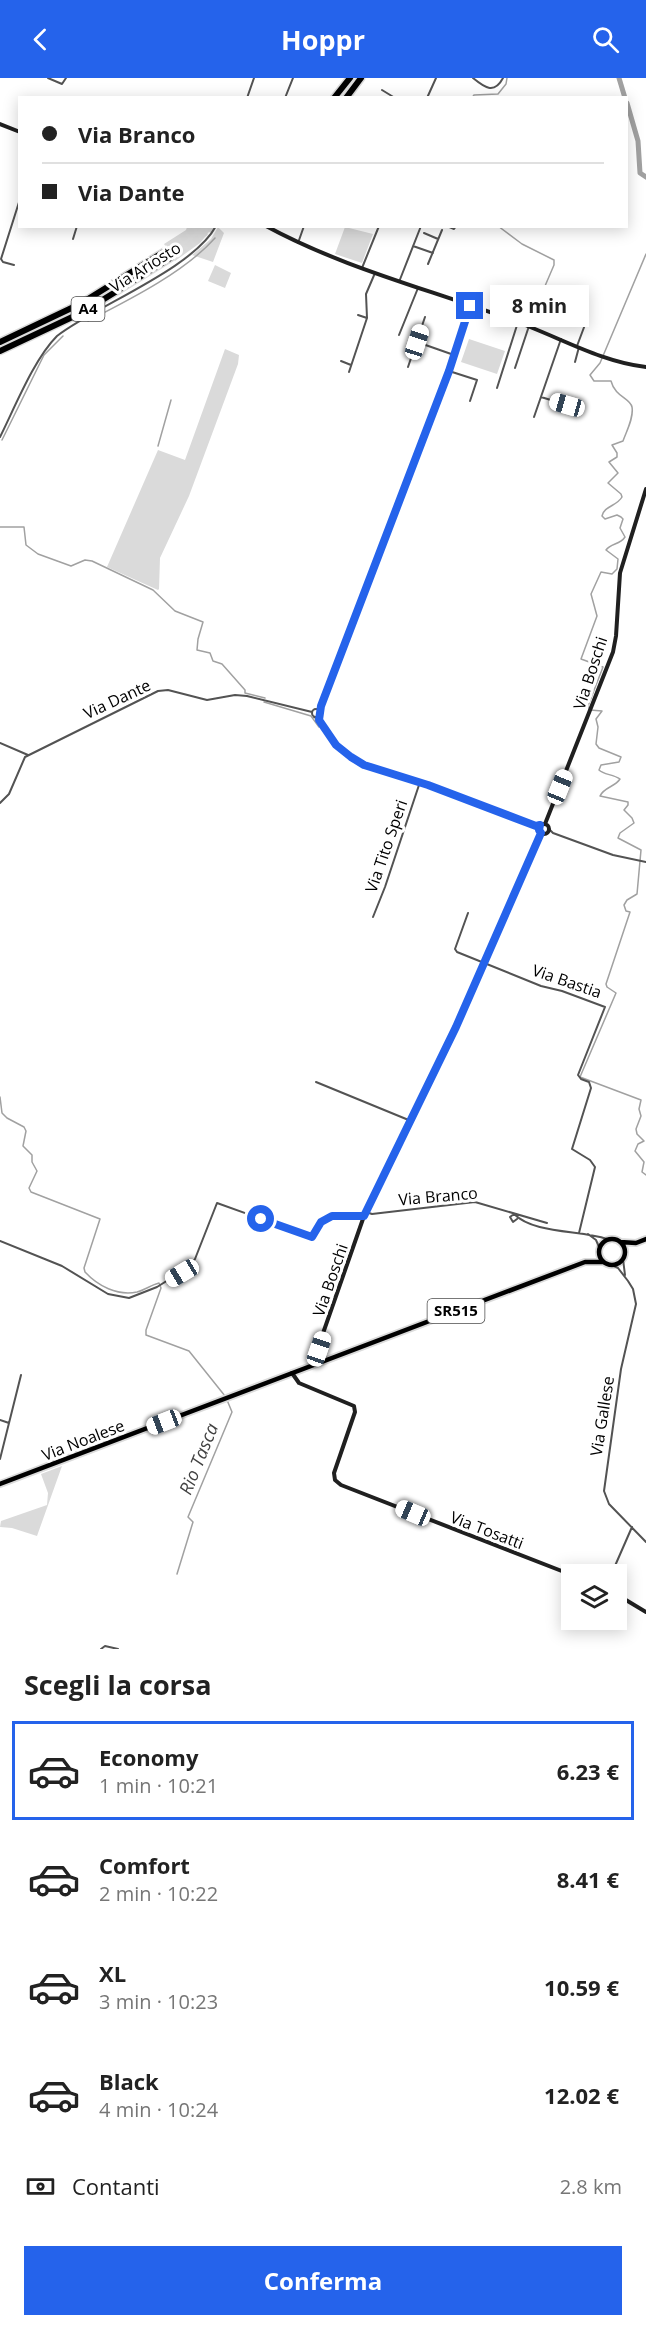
<!DOCTYPE html>
<html lang="it">
<head>
<meta charset="utf-8">
<style>
	:root { --surface:#fff; --page:#f2f2f2; --text:#222; --muted:#767676; --line:#e0e0e0; --accent:#2563eb }
	body { margin:0; font-family:"Open Sans",sans-serif; background:var(--page); color:var(--text); height:100vh; display:flex; flex-direction:column; font-size:22px; white-space:nowrap }
	* { box-sizing:border-box; margin:0 }
	p { font-size:20px; color:var(--muted) }
	.icon { flex:none; width:33px; height:33px; fill:none; stroke:currentColor; stroke-width:2; stroke-linecap:round; stroke-linejoin:round }
	.map { position:relative; height:1571px; overflow:hidden }
	.drawer { display:flex; flex-direction:column; background:var(--surface); flex:1 }
	.drawer>* { flex:none }
	.banner { position:absolute; left:18px; top:18px; width:610px; height:132px; border-radius:0px; box-shadow:0 3px 15px #0003; display:grid; align-content:center; height:132px; padding:0 24px; background:var(--surface) }
	.fabs { position:absolute; left:561px; top:1486px; display:grid; gap:12px }
	.fabs a { display:grid; place-items:center; width:66px; height:66px; border-radius:0px; background:var(--surface); box-shadow:0 3px 15px #0003; font-size:30px }
	.end { position:absolute; width:27px; height:27px; margin:-14px; border:8px solid #2563eb; background:#fff; box-shadow:0 0 0 3px #fff }
	.from { border-radius:50% }
	.bubble { position:absolute; height:42px; border-radius:0px; background:var(--surface); box-shadow:0 3px 15px #0003; font-size:20px; font-weight:700; line-height:42px; text-align:center }
	.car { position:absolute; width:18px; height:36px; margin:-18px -9px; border-radius:8px; box-shadow:0 0 4px 2px #0007; background:linear-gradient(#fff 24%,#345 0 40%,#fff 0 76%,#345 0 86%,#fff 0) }
	.banner b { display:flex; align-items:center; gap:21px; height:57px; font-size:22px }
	.banner b+b { border-top:2px solid var(--line) }
	.banner i { width:15px; height:15px; background:var(--text) }
	ul { padding:0; list-style:none }
	li { display:flex; align-items:center; gap:18px; height:99px; margin:0 12px 9px; padding:0 12px; border:3px solid transparent; border-radius:0px }
	li div { flex:1 }
	li b { display:block; font-size:22px }
	li em { font-style:normal; font-weight:700 }
	li.current { border-color:var(--accent) }
	li>.icon { width:54px; height:54px; stroke-width:1.5 }
	h2 { padding:0 24px; font-size:27px; line-height:72px }
	.pay { display:flex; align-items:center; gap:15px; height:66px; padding:0 24px; font-size:22px }
	.pay p { margin-inline-start:auto }
	.action { display:flex; gap:12px; margin-top:auto; padding:12px 24px }
	.action a { flex:1; height:69px; border-radius:0px; background:var(--accent); color:#fff; font-size:24px; font-weight:700; line-height:69px; text-align:center }
	header { display:flex; justify-content:space-between; align-items:center; height:78px; padding:0 24px; background:var(--accent); color:#fff; font-size:27px; font-weight:700 }
	.map>svg:first-child { display:block }
</style>
</head>
<body>
<header><svg class="icon" aria-label="back" viewBox="0 0 24 24"><path d="M15 5l-7 7 7 7"/></svg>Hoppr<svg class="icon" aria-label="search" viewBox="0 0 24 24"><circle cx="10" cy="10" r="6"/><path d="M15 15l6 6"/></svg></header>
<div class="map">
<svg width="646" height="1571" viewBox="0 0 646 1571">
	<rect width="100%" height="100%" fill="#fff"/>
	<path fill="#dadada" d="M187,149h26l-13,16 -25,18 -11,-17 22,-14z
		M218,149l6,6 -11,29 -21,-7 19,-16z
		M345,149l28,7 -11,29 -27,-9z
		M215,187l16,8 -6,15 -17,-7z
		M469,261l36,12 -8,23 -36,-12z
		M225,271l14,6 -1,9 -49,132 -29,62 -1,31 -1,1 -51,-23 51,-117 27,10z
		M62,1388l-25,70 -25,-8 -12,-1 1,-6 46,-16 1,-12 -7,-19z"/>
	<g fill="none" stroke-linecap="round" stroke-linejoin="round">
		<path stroke="#a1a1a1" stroke-width="1.5" d="M472,20l2,-3 24,-1 8,-10 1,-6
			M498,148l24,18 32,16v5l-15,35
			M646,176l-46,109 -10,12 4,6h17c4,16 19,17 21,26 2,11 -6,25 -9,34l-11,4 5,8v4l-8,5 9,11 -10,10 13,11 1,3c-5,9 -18,9 -20,19l3,3 12,-4 4,2 2,2 -3,9 5,9c-5,8 -14,6 -19,13l12,9 -1,10 -5,5 -11,-2 -10,22 6,22 -16,43 22,8 -15,39 2,4 12,1 -6,8 2,8 -2,17 3,4 22,9 -2,5 -18,3 -2,5c5,5 14,4 21,9 -5,8 -16,8 -20,17l28,6v3l-4,5 8,8 2,5 -14,10 -2,5 23,12 -4,44 -10,6 -3,5 2,6 4,1 -24,72 1,3 9,6 -36,84 61,23 -2,9 2,7 -5,13 1,5 7,7 -6,3 -3,7 9,11 -2,10 4,3
			M88,243c41,-21 97,-49 127,-83
			M2,362l42,-85 19,-19
			M158,368l13,-46
			M0,449h24l2,18 12,9 33,12 14,-6 7,1 61,29 22,21 28,11 -5,17 -1,11 13,3 3,8 9,3 23,26v3l20,5
			M264,624l47,14 8,11
			M0,1019l2,16 5,5 17,9 2,4 -3,15 9,9v7l5,9 -8,17 2,4 69,27 -16,49 1,4c13,14 32,24 52,20 8,-2 14,-7 22,-9l2,5 -15,42v5l43,16 36,45
			M177,1496l16,-52 -5,-5 44,-105 -5,-12"/>
		<path stroke="#a1a1a1" stroke-width="5" d="M619,0l6,20
			M627,25l11,38 2,32 6,4"/>
		<path stroke="#d9d9d9" stroke-width="6" stroke-dasharray="6 3" stroke-linecap="butt" d="M167,172l32,-24
			M172,179l43,-31"/>
		<defs>
			<path id="primary" d="M599 1174a13 13 0 1 1 26 0a13 13 0 1 1-26 0Z
				M620,1164l16,1 10,-4
				M0,1406l585,-222h17"/>
			<path id="highway" d="M334,20l16,-20
				M346,20l15,-20
				M0,264l80,-38 87,-54
				M0,273l83,-39 89,-55"/>
		</defs>
		<use href="#primary" stroke="#dbdbdb" stroke-width="8"/>
		<use href="#highway" stroke="#dbdbdb" stroke-width="9"/>
		<path stroke="#535353" stroke-width="2" d="M48,0l14,6 4,-6
			M473,0c11,9 21,17 30,0
			M382,12l13,8
			M247,20l7,-20
			M285,20l8,-20
			M427,20l9,-20
			M447,148l7,3 2,-3
			M424,155l14,6
			M73,161l4,-13
			M298,165l6,-17
			M413,168l20,7
			M428,186l14,-34
			M14,187l-11,-3 -2,-3 19,-60
			M362,190l17,-42
			M399,204l22,-56
			M358,237l9,3
			M399,257l19,-47
			M417,264l37,13
			M577,268l9,-24
			M341,283l10,4
			M575,284l4,-15
			M408,289l17,-50
			M515,290l14,-42
			M449,293l28,9 -7,21
			M349,294l18,-54 -1,-24 9,-21
			M497,310l21,-66
			M541,319l26,8
			M534,339l27,-78
			M0,359c15,-30 34,-78 57,-101 40,-31 136,-67 159,-110
			M312 635a4 4 0 1 1 8 0a4 4 0 1 1-8 0Z
			M320,633l129,-340 21,-65
			M314,639l5,3 17,25 15,12 13,8 64,20 108,41 4,-1
			M0,665l28,12
			M0,725l9,-9 16,-37 133,-66 10,-1 39,10 28,-5 12,1 65,16
			M549,751l4,4 60,22 33,7
			M468,835l-13,36 2,3 84,34 21,5 43,16 -27,68 3,4 8,3 2,6 -19,61 18,11 5,7 -16,66
			M373,839l12,-30 35,-105
			M316,1004l95,39
			M366,1134l6,2 103,-12 72,21
			M517,1141l-4,3 -3,-5 4,-3c20,20 66,16 93,25
			M588,1156l8,6 3,7
			M0,1163l62,25 46,28 21,4 28,-11 32,-20 6,-8 22,-56 95,34 9,-15 11,-6h32
			M623,1181l2,16
			M612,1187l6,3 10,13 5,8 3,15 -15,65 -17,122 5,13 37,38
			M0,1342l9,3
			M0,1381l21,-84
			M611,1497l21,-48
			M101,1571l4,-3 13,3"/>
		<path stroke="#202020" stroke-width="4" d="M0,46l20,8
			M266,148c79,43 167,64 251,96 42,15 84,40 129,45
			M539 751a5 5 0 1 1 10 0a5 5 0 1 1-10 0Z
			M545,746l68,-172 3,-16 4,-63 26,-84
			M316,1287l-2,-6 50,-143 92,-189 85,-194
			M292,1295l7,10 55,23 1,6 -21,61 1,7 6,5 231,90
			M616,1516l30,18"/>
		<use href="#primary" stroke="#000" stroke-width="4.5"/>
		<use href="#highway" stroke="#000" stroke-width="6"/>
	</g>
	<g fill="none" stroke-linecap="round" stroke-linejoin="round">
		<path stroke="#2563eb" stroke-width="8" d="M261,1141l51,18 9,-15 11,-6h32l92,-189 85,-194 -2,-3 1,-5 -4,1 -108,-41 -64,-20 -13,-8 -15,-12 -17,-25 2,-14 128,-335 21,-65"/>
	</g>
	<g text-anchor="middle" stroke-width="6" stroke-linejoin="round" paint-order="stroke">
		<g fill="#fff" stroke="#4c4c4c" stroke-width="1.5">
			<rect x="71.5" y="219" width="33" height="24" rx="4.5"/>
			<rect x="427.5" y="1221" width="57" height="24" rx="4.5"/>
		</g>
		<g font-size="15" font-weight="bold" fill="#000">
			<text x="88" y="236">A4</text>
			<text x="456" y="1238">SR515</text>
		</g>
		<g font-size="16" fill="#000" stroke="#fff">
			<text transform="translate(145 189) rotate(-32)" y="6">Via Ariosto</text>
			<text transform="translate(590 595) rotate(-72)" y="6">Via Boschi</text>
			<text transform="translate(117 621) rotate(-25)" y="6">Via Dante</text>
			<text transform="translate(386 768) rotate(-71)" y="6">Via Tito Speri</text>
			<text transform="translate(567 903) rotate(19)" y="6">Via Bastia</text>
			<text transform="translate(438 1118) rotate(-5)" y="6">Via Branco</text>
			<text transform="translate(330 1202) rotate(-71)" y="6">Via Boschi</text>
			<text transform="translate(602 1338) rotate(-81)" y="6">Via Gallese</text>
			<text transform="translate(83 1362) rotate(-21)" y="6">Via Noalese</text>
			<text transform="translate(487 1452) rotate(21)" y="6">Via Tosatti</text>
		</g>
		<g font-size="18" font-style="italic" fill="#424242" stroke="#fff">
			<text transform="translate(199 1381) rotate(-68)" y="6">Rio Tasca</text>
		</g>
	</g>
</svg>
<div class="fabs">
<a><svg class="icon" aria-label="layers" viewBox="0 0 24 24"><path d="M12 4l9 5-9 5-9-5zM3 14l9 5 9-5"/></svg></a>
</div>
<i class="end from" style="left:261px;top:1141px"></i>
<i class="end" style="left:470px;top:228px"></i>
<div class="bubble" style="left:490px;top:207px;width:99px">8 min</div>
<i class="car" style="left:417px;top:264px;rotate:18deg"></i>
<i class="car" style="left:567px;top:327px;rotate:286deg"></i>
<i class="car" style="left:560px;top:709px;rotate:22deg"></i>
<i class="car" style="left:182px;top:1195px;rotate:239deg"></i>
<i class="car" style="left:319px;top:1271px;rotate:19deg"></i>
<i class="car" style="left:164px;top:1344px;rotate:249deg"></i>
<i class="car" style="left:413px;top:1435px;rotate:293deg"></i>
<div class="banner">
<b><i class="from"></i>Via Branco</b>
<b><i></i>Via Dante</b>
</div>
</div>
<section class="drawer">
<h2>Scegli la corsa</h2>
<ul>
<li class="current"><svg class="icon" aria-label="car" viewBox="0 0 24 24"><path d="M5 17H2v-5l4-1 3-4h7l3 4 3 1v5h-3M9 17h6M6 11h13"/><circle cx="7" cy="17" r="2"/><circle cx="17" cy="17" r="2"/></svg><div><b>Economy</b><p>1 min · 10:21</p></div><em>6.23 €</em></li>
<li><svg class="icon" aria-label="car" viewBox="0 0 24 24"><path d="M5 17H2v-5l4-1 3-4h7l3 4 3 1v5h-3M9 17h6M6 11h13"/><circle cx="7" cy="17" r="2"/><circle cx="17" cy="17" r="2"/></svg><div><b>Comfort</b><p>2 min · 10:22</p></div><em>8.41 €</em></li>
<li><svg class="icon" aria-label="car" viewBox="0 0 24 24"><path d="M5 17H2v-5l4-1 3-4h7l3 4 3 1v5h-3M9 17h6M6 11h13"/><circle cx="7" cy="17" r="2"/><circle cx="17" cy="17" r="2"/></svg><div><b>XL</b><p>3 min · 10:23</p></div><em>10.59 €</em></li>
<li><svg class="icon" aria-label="car" viewBox="0 0 24 24"><path d="M5 17H2v-5l4-1 3-4h7l3 4 3 1v5h-3M9 17h6M6 11h13"/><circle cx="7" cy="17" r="2"/><circle cx="17" cy="17" r="2"/></svg><div><b>Black</b><p>4 min · 10:24</p></div><em>12.02 €</em></li>
</ul>
<div class="pay"><svg class="icon" aria-label="cash" viewBox="0 0 24 24"><path d="M3 7h18v10H3z"/><circle cx="12" cy="12" r="2"/></svg>Contanti<p>2.8 km</p></div>
<div class="action"><a>Conferma</a></div>
</section>
</body>
</html>
